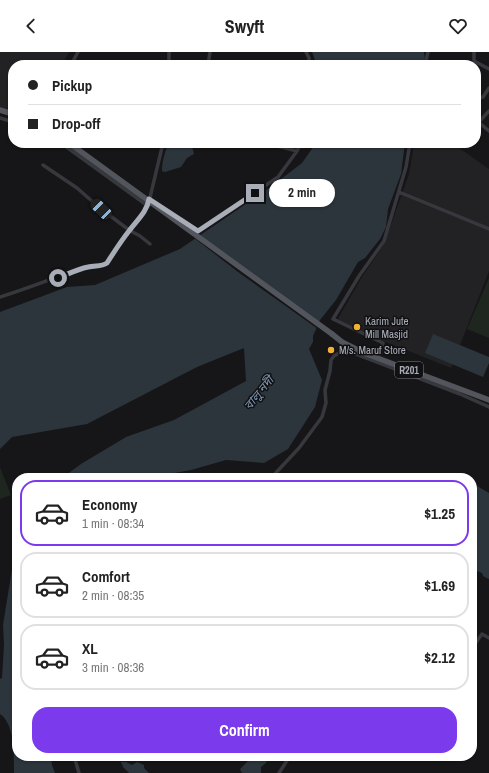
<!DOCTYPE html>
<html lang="en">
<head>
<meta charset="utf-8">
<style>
	:root { --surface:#fff; --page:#f2f2f2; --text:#222; --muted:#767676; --line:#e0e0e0; --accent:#7c3aed }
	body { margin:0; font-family:"Archivo Narrow","Noto Sans Bengali",sans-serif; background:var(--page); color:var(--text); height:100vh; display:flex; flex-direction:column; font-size:15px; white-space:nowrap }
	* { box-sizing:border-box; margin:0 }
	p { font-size:13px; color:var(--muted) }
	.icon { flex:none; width:22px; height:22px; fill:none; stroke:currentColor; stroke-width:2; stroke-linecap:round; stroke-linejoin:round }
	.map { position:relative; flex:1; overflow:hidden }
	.side { position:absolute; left:12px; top:421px; width:465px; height:288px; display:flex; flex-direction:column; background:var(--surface); border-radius:16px; box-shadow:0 1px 3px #0004 }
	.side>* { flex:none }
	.guide { position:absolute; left:8px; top:8px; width:473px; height:88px; border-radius:16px; box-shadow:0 1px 3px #0004; display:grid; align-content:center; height:88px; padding:0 20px; background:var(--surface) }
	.end { position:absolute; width:18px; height:18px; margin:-9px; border:5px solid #a8adb8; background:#111; box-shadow:0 0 0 2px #111 }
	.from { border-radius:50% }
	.bubble { position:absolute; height:28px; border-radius:14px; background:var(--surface); box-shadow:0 1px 3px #0004; font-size:13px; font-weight:700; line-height:28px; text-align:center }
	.car { position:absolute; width:12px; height:24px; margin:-12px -6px; border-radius:5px; box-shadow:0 0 3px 1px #0007; background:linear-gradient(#222 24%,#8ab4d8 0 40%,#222 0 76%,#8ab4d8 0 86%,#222 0) }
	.guide b { display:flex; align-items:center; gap:14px; height:38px; font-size:15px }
	.guide b+b { border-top:1px solid var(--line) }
	.guide i { width:10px; height:10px; background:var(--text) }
	ul { padding:7px 0 0; list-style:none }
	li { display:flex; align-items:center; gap:12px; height:66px; margin:0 8px 6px; padding:0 12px; border:2px solid var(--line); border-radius:16px }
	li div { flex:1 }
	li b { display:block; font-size:15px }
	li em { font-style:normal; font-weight:700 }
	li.active { border-color:var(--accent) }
	li>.icon { width:36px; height:36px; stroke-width:1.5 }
	.cta { display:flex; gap:8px; margin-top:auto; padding:8px 20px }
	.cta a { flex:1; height:46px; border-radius:16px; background:var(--accent); color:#fff; font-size:16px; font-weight:700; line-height:46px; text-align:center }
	header { display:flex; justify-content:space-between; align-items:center; height:52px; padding:0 20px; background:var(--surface); font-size:18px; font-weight:700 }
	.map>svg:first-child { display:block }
</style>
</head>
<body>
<header><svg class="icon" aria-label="back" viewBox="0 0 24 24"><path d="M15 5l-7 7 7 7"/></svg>Swyft<svg class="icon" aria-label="heart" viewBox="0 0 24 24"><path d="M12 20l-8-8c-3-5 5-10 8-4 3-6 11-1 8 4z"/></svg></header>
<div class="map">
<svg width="489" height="721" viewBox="0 0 489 721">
	<rect width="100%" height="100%" fill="#161618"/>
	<path fill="#222225" d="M0,0h69l-7,13h-49v45l-13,-3z
		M412,91h40l37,26v102l-38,97 -115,-46 26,-45 22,-33 25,-70 4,-23z"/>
	<path fill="#1e261f" d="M489,226v60l-22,-9z
		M0,415l11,28 -11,4z"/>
	<path fill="#2c353c" d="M312,0h112l1,9 -1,4h-109v-5z
		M168,91h13l3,3 5,-2 3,2 2,8 -7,4 -6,9 -16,5 -3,-1c0,-10 3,-18 6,-28z
		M316,91h89l-4,31 -13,35 -2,18 -6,12 -15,19 -7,4 -22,38 -16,20 -7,16v6l-4,7 13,31 -7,27 -27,42 -24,14 -38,-3 -35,10 -28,5 -4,3h-97l19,-14 45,-27 48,-17 72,-39 -2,-33 -47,19 -110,57 -75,13 -12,12v-137l67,-25 28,-2 85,-36 92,-63 30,-23z
		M433,282l56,23v6l-6,14 -58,-24z
		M472,431l17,10v86l-6,-3 -1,-3 -5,-2 -2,1 -3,-3z
		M17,485v219h34l1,9 3,8h-41c0,-17 1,-49 -14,-59v-35l2,-1 2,-33 -1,-20 10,-62 -1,-18z
		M253,704h16l-3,7 -5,4v6h-19l-2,-4z
		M121,710h5l6,3 5,-3 7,3v3l5,5h-20l-6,-6z"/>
	<path fill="#161618" d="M197,183l123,89 -2,5 -80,-57 -45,-35z"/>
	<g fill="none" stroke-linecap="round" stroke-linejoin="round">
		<path stroke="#37383d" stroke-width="3.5" d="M306,0l3,6v7
			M474,0v9l15,8
			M71,13l7,-13
			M169,13v-13
			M208,13l2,-13
			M425,13l3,-13
			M476,47l7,-2 6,-9
			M0,66l13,4
			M476,68l13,11
			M479,70l10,-11
			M61,91l87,63
			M266,91l31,8
			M43,113l34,23 24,21 28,21 11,6 10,8
			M399,140l90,37
			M160,154l38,25 80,-54 19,-26 4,-8
			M0,245c26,-8 51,-18 77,-27 8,-3 24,-3 30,-7l22,-33 10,-11 9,-13 15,-63
			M379,303l4,-12 -50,-24 26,-43 25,-35 22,-74 3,-18v-6
			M271,426l28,-30 23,-31 4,-14 -1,-13 5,-19 1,-11 3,-4 5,-3 12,-1 109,42 29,13
			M472,596l10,-14 7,4
			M74,704l5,17
			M90,704l5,1v-1
			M279,721l11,-17"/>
		<path stroke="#53555c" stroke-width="5.5" d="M0,58l13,4
			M332,282l10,8 22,11 125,47"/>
		<path stroke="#53555c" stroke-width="5.5" d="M69,91l263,191"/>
	</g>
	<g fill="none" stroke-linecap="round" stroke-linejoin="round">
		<path stroke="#a8adb8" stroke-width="5" d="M58,226c10,-4 20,-9 30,-11 7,-2 13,0 19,-4 7,-11 14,-22 22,-32 8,-11 18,-19 20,-32l49,32 57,-38"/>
	</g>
	<g fill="#f2b134" stroke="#111113" stroke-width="1.5">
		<circle cx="357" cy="275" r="4"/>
		<circle cx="331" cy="298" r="4"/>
	</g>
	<g text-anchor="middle" stroke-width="3" stroke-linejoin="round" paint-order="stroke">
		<rect fill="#111113" stroke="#7b7e86" stroke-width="1" x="395" y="310" width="28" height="16" rx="3"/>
		<g font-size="10" font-weight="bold" fill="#a8adb8">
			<text x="409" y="322">R201</text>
		</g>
		<g font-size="11" fill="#a8adb8" stroke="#111113" text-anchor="start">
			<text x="365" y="273">Karim Jute<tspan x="365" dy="13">Mill Masjid</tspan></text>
			<text x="339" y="302">M/s. Maruf Store</text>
		</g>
		<g font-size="12" font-style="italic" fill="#7f9bb3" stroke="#111113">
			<text transform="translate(259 341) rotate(-51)" y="4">বালু নদী</text>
		</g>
	</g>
</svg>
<i class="end from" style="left:58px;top:226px"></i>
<i class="end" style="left:255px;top:141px"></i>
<div class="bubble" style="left:269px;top:127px;width:66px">2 min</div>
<i class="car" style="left:101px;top:157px;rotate:314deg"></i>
<div class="guide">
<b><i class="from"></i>Pickup</b>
<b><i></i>Drop-off</b>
</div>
<section class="side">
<ul>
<li class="active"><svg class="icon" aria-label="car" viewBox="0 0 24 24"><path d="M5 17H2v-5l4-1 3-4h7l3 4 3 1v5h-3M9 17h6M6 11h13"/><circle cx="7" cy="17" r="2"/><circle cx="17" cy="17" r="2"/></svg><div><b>Economy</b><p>1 min · 08:34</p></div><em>$1.25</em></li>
<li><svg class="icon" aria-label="car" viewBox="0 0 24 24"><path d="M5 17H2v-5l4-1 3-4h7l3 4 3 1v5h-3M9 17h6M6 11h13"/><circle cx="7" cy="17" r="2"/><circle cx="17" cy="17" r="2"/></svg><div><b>Comfort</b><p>2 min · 08:35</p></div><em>$1.69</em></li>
<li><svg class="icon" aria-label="car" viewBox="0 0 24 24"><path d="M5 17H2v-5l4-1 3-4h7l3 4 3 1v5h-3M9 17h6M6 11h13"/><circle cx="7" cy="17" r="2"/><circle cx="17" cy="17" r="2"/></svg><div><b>XL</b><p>3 min · 08:36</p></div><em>$2.12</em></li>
</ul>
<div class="cta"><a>Confirm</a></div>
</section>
</div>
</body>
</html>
